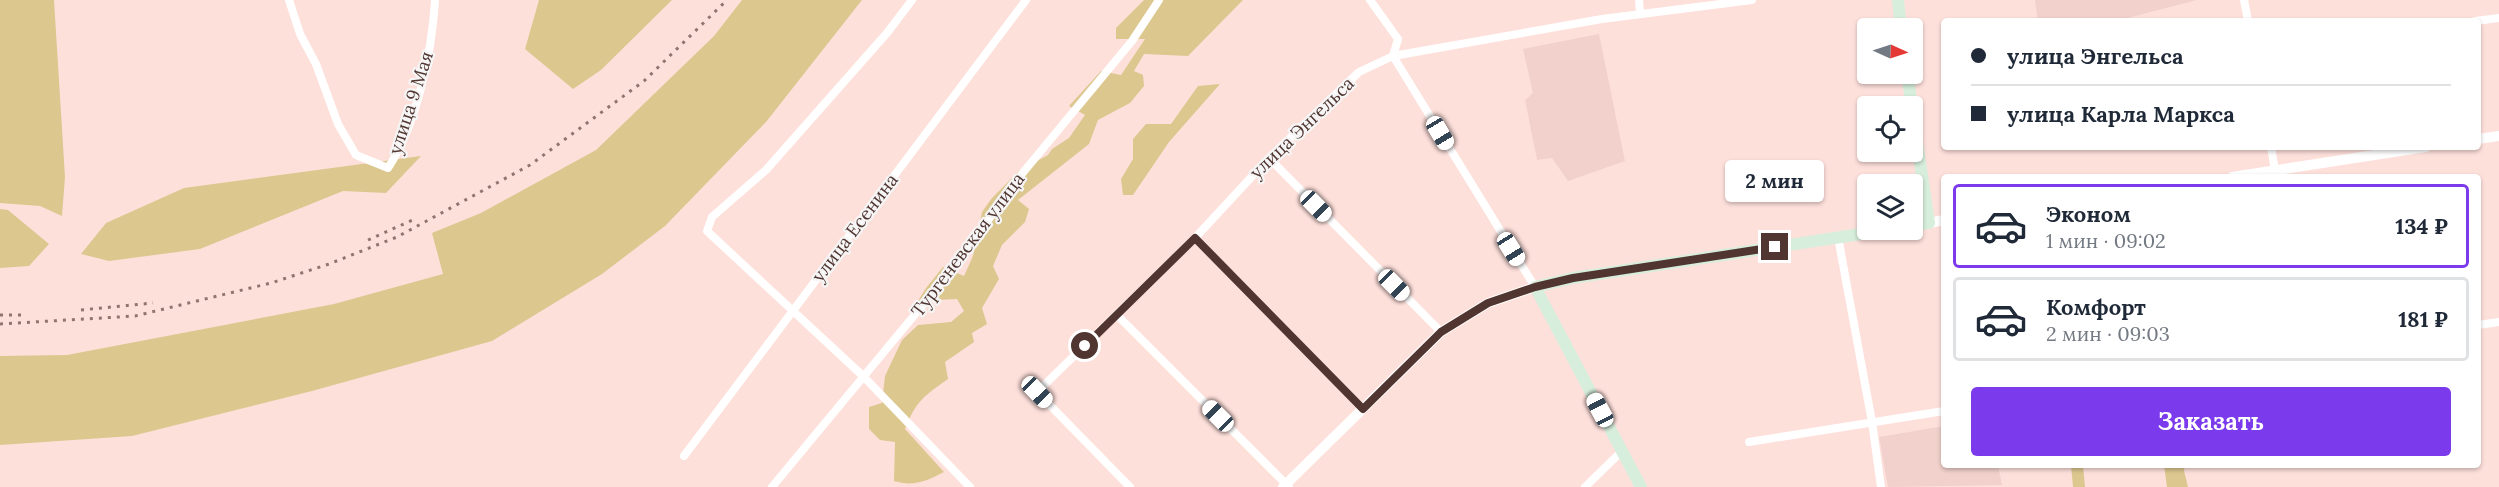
<!DOCTYPE html>
<html lang="ru">
<head>
<meta charset="utf-8">
<style>
	:root { --surface:#fff; --page:#f6f6f7; --text:#1f2937; --muted:#747a83; --line:#e0e1e3; --accent:#7c3aed }
	body { margin:0; font-family:Lora,serif; background:var(--page); color:var(--text); height:100vh; display:flex; flex-direction:column; font-size:22px; white-space:nowrap }
	* { box-sizing:border-box; margin:0 }
	p { font-size:20px; color:var(--muted) }
	.icon { flex:none; width:33px; height:33px; fill:none; stroke:currentColor; stroke-width:2; stroke-linecap:round; stroke-linejoin:round }
	.map { position:relative; flex:1; overflow:hidden }
	.drawer { position:absolute; left:1941px; top:174px; width:540px; height:294px; display:flex; flex-direction:column; background:var(--surface); border-radius:6px; box-shadow:0 2px 4px #0004 }
	.drawer>* { flex:none }
	.hud { position:absolute; left:1941px; top:18px; width:540px; height:132px; border-radius:6px; box-shadow:0 2px 4px #0004; display:grid; align-content:center; height:132px; padding:0 30px; background:var(--surface) }
	.needle { width:39px; rotate:93deg }
	.buttons { position:absolute; left:1857px; top:18px; display:grid; gap:12px }
	.buttons a { display:grid; place-items:center; width:66px; height:66px; border-radius:6px; background:var(--surface); box-shadow:0 2px 4px #0004; font-size:30px }
	.end { position:absolute; width:27px; height:27px; margin:-14px; border:8px solid #513530; background:#fff; box-shadow:0 0 0 3px #fff }
	.from { border-radius:50% }
	.bubble { position:absolute; height:42px; border-radius:6px; background:var(--surface); box-shadow:0 2px 4px #0004; font-size:20px; font-weight:700; line-height:42px; text-align:center }
	.car { position:absolute; width:18px; height:36px; margin:-18px -9px; border-radius:8px; box-shadow:0 0 4px 2px #0007; background:linear-gradient(#fff 24%,#345 0 40%,#fff 0 76%,#345 0 86%,#fff 0) }
	.hud b { display:flex; align-items:center; gap:21px; height:57px; font-size:22px }
	.hud b+b { border-top:2px solid var(--line) }
	.hud i { width:15px; height:15px; background:var(--text) }
	ul { padding:10px 0 0; list-style:none }
	li { display:flex; align-items:center; gap:18px; height:84px; margin:0 12px 9px; padding:0 18px; border:3px solid var(--line); border-radius:6px }
	li div { flex:1 }
	li b { display:block; font-size:22px }
	li em { font-style:normal; font-weight:700 }
	li.active { border-color:var(--accent) }
	li>.icon { width:54px; height:54px; stroke-width:1.5 }
	.action { display:flex; gap:12px; margin-top:auto; padding:12px 30px }
	.action a { flex:1; height:69px; border-radius:6px; background:var(--accent); color:#fff; font-size:24px; font-weight:700; line-height:69px; text-align:center }
	.map>svg:first-child { display:block }
</style>
</head>
<body>
<div class="map">
<svg width="2499" height="487" viewBox="0 0 2499 487">
	<rect width="100%" height="100%" fill="#fee0db"/>
	<path fill="#f2d1cc" d="M2035,0h162l-81,21h-78z
		M1599,34l26,127 -57,20 -16,-23 -15,2 -12,-60 8,-7 -10,-44z
		M1944,426v39h54l4,20 -114,2 -9,-50z"/>
	<path fill="#dcc78f" d="M0,0h54l11,177 -3,39 -22,-10 -40,-3z
		M539,0h133l-71,70 -28,19 -48,-40z
		M742,0h120l-96,122 -101,104 -63,48 -110,67 -180,50 -180,45 -132,9v-89l67,-1 267,-51 109,-30 -11,-41 49,-20 115,-63 118,-114z
		M1144,0h99l-55,56 -44,-2 -10,17 9,4 1,11 -14,17 -32,17 -9,24 -71,56 11,9 -4,13 -23,23 -9,21 6,13 -17,29 5,16 -15,9 2,9 -29,20 3,17c-24,17 -32,22 -43,50l39,43c-17,9 -31,15 -50,9l1,-39 -15,-2 -11,-11v-22l13,-4 3,-27 17,-36 16,-15 33,-3 13,-11 -7,-12 -39,2 8,-13 17,-21 21,9 9,-20 9,-44 10,-14 28,-28 28,-15 4,-6 17,-11 16,-23 -16,-9 32,-35 20,4 24,-36h-29v-11z
		M1220,84l-51,58 -36,53h-10l-2,-16 12,-20v-20l13,-15h25l27,-38z
		M421,156l-35,37 -43,-2 -143,58 -91,12 -28,-7 25,-31 78,-35z
		M0,209l8,1 41,34 -20,22 -29,2z
		M2071,465h12l2,22h-12z
		M2164,465h21l-1,6 4,16h-21z"/>
	<g fill="none" stroke-linecap="round" stroke-linejoin="round">
		<path stroke="#fff" stroke-width="8" d="M289,0l11,34 16,30 22,60 18,31 32,13c29,-44 44,-116 47,-168
			M912,0l-25,33 -121,137 -54,47 -5,14 156,145 107,111
			M1370,0l28,39 -5,17 142,231
			M1639,0l1,13
			M2244,0l4,21
			M2475,21l24,-3
			M2271,147l4,23
			M1269,158l172,174
			M1838,237l34,185 9,65
			M1195,238l168,171
			M1117,315l172,172
			M2478,325l21,-3
			M1749,442l195,-31
			M684,456l342,-456
			M772,487l179,-216 70,-96 111,-134 27,-41
			M1130,487l-93,-95 158,-154 74,-80 90,-86 34,-16 209,-37 150,-19
			M1585,487l37,-36"/>
		<path stroke="#fff" stroke-width="10" d="M2478,139l21,-3
			M2232,177l194,-30
			M1929,223l15,-3
			M1283,487l158,-155 47,-29 47,-16"/>
		<path stroke="#d7eedc" stroke-width="12" d="M1898,0l3,28
			M1907,74l5,32
			M1912,108l17,115 -17,2
			M1641,487l-106,-200 38,-9 314,-48"/>
		<path stroke="#90746f" stroke-width="3" stroke-dasharray="3 6" stroke-linecap="butt" d="M368,240l49,-22
			M81,310l72,-7
			M0,315h21
			M0,324l135,-8 136,-33 58,-19 68,-27 133,-72 114,-84 83,-81"/>
	</g>
	<g fill="none" stroke-linecap="round" stroke-linejoin="round">
		<path stroke="#513530" stroke-width="8" d="M1085,346l110,-108 168,171 78,-77 47,-29 47,-16 38,-9 202,-31"/>
	</g>
	<g text-anchor="middle" stroke-width="4.5" stroke-linejoin="round" paint-order="stroke">
		<g font-size="18" fill="#513530" stroke="#f5f5f5">
			<text transform="translate(411 103) rotate(-72)" y="6">улица 9 Мая</text>
			<text transform="translate(1302 128) rotate(-44)" y="6">улица Энгельса</text>
			<text transform="translate(855 228) rotate(-53)" y="6">улица Есенина</text>
			<text transform="translate(968 245) rotate(-53)" y="6">Тургеневская улица</text>
		</g>
	</g>
</svg>
<div class="buttons">
<a><svg class="needle" viewBox="-14 -14 28 28"><path d="M0-13l5 13h-10z" fill="#e53935"/><path d="M0 13l5-13h-10z" fill="#747a83"/></svg></a>
<a><svg class="icon" aria-label="locate" viewBox="0 0 24 24"><circle cx="12" cy="12" r="6"/><path d="M12 2v4M12 18v4M2 12h4M18 12h4"/></svg></a>
<a><svg class="icon" aria-label="layers" viewBox="0 0 24 24"><path d="M12 4l9 5-9 5-9-5zM3 14l9 5 9-5"/></svg></a>
</div>
<i class="end from" style="left:1085px;top:346px"></i>
<i class="end" style="left:1775px;top:247px"></i>
<div class="bubble" style="left:1725px;top:160px;width:99px">2 мин</div>
<i class="car" style="left:1440px;top:133px;rotate:149deg"></i>
<i class="car" style="left:1316px;top:206px;rotate:135deg"></i>
<i class="car" style="left:1511px;top:249px;rotate:148deg"></i>
<i class="car" style="left:1394px;top:285px;rotate:135deg"></i>
<i class="car" style="left:1037px;top:392px;rotate:136deg"></i>
<i class="car" style="left:1600px;top:410px;rotate:332deg"></i>
<i class="car" style="left:1218px;top:416px;rotate:315deg"></i>
<div class="hud">
<b><i class="from"></i>улица Энгельса</b>
<b><i></i>улица Карла Маркса</b>
</div>
<section class="drawer">
<ul>
<li class="active"><svg class="icon" aria-label="car" viewBox="0 0 24 24"><path d="M5 17H2v-5l4-1 3-4h7l3 4 3 1v5h-3M9 17h6M6 11h13"/><circle cx="7" cy="17" r="2"/><circle cx="17" cy="17" r="2"/></svg><div><b>Эконом</b><p>1 мин · 09:02</p></div><em>134 ₽</em></li>
<li><svg class="icon" aria-label="car" viewBox="0 0 24 24"><path d="M5 17H2v-5l4-1 3-4h7l3 4 3 1v5h-3M9 17h6M6 11h13"/><circle cx="7" cy="17" r="2"/><circle cx="17" cy="17" r="2"/></svg><div><b>Комфорт</b><p>2 мин · 09:03</p></div><em>181 ₽</em></li>
</ul>
<div class="action"><a>Заказать</a></div>
</section>
</div>
</body>
</html>
